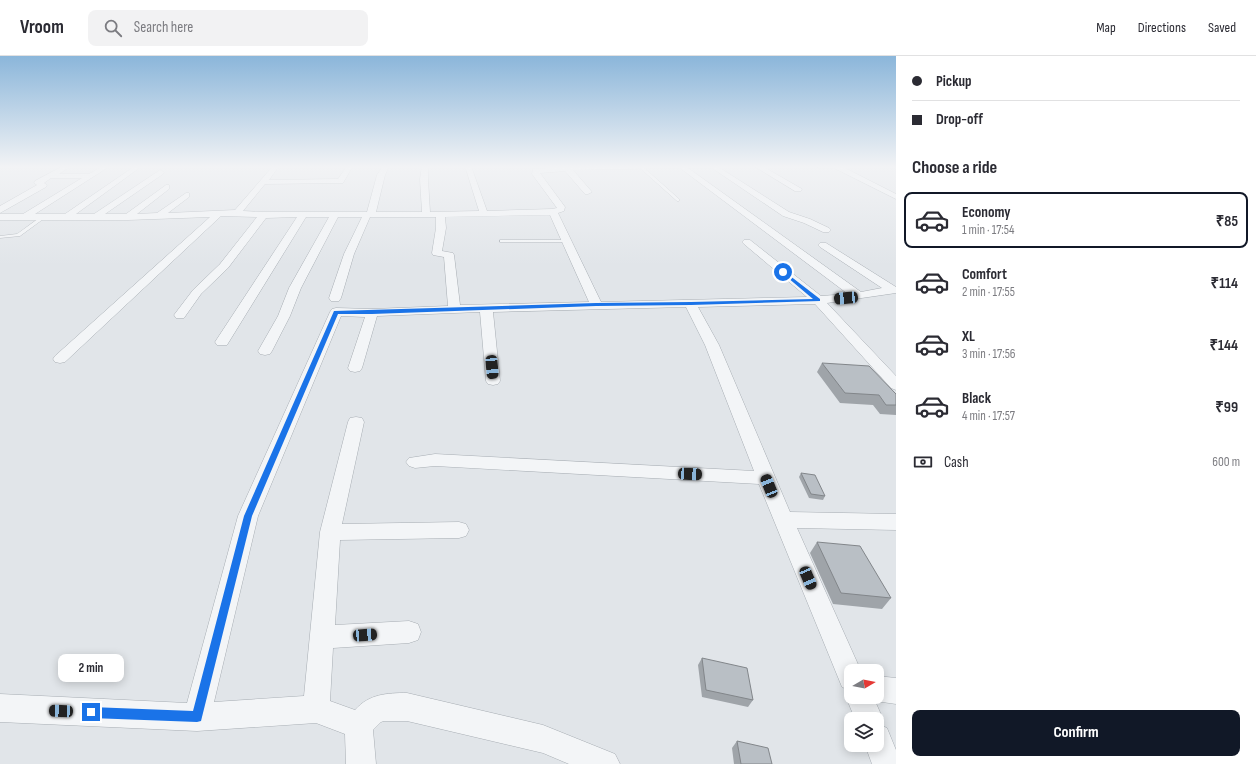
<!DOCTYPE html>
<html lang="en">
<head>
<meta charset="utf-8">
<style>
	:root { --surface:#fff; --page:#f2f2f3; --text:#2b2b33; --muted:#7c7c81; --line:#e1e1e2; --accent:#111827 }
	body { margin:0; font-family:"Sofia Sans Condensed",sans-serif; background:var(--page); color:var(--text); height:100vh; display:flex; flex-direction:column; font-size:15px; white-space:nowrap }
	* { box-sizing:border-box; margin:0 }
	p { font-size:13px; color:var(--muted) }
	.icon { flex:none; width:22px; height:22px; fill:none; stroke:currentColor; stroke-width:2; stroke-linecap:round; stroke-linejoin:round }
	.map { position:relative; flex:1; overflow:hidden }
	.details { display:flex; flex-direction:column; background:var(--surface); width:360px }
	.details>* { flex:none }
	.banner { display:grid; align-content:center; height:88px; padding:0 16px; background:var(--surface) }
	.needle { width:26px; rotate:80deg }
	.controls { position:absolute; left:844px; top:608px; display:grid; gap:8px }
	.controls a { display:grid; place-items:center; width:40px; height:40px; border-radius:8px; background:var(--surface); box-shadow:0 2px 10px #0003; font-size:20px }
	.end { position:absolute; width:18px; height:18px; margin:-9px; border:5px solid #1a73e8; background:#fff; box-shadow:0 0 0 2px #fff }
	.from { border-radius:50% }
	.bubble { position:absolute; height:28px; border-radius:8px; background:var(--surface); box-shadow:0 2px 10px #0003; font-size:13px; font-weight:700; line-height:28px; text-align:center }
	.car { position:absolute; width:12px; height:24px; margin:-12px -6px; border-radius:5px; box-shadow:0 0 3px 1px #0007; background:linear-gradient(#222 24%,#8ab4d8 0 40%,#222 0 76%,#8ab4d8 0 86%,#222 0) }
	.banner b { display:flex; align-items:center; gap:14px; height:38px; font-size:15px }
	.banner b+b { border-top:1px solid var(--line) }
	.banner i { width:10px; height:10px; background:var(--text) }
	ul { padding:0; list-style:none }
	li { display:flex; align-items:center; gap:12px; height:56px; margin:0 8px 6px; padding:0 8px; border:2px solid transparent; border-radius:8px }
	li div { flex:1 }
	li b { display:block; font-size:15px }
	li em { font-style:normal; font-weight:700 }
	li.active { border-color:var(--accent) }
	li>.icon { width:36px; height:36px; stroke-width:1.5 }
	h2 { padding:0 16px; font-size:18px; line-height:48px }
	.pay { display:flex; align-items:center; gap:10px; height:44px; padding:0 16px; font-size:15px }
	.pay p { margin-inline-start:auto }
	.primary-button { display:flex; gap:8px; margin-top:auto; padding:8px 16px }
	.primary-button a { flex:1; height:46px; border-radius:8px; background:var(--accent); color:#fff; font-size:16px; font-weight:700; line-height:46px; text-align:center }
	header { display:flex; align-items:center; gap:24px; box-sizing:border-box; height:56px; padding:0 20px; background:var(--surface); border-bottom:1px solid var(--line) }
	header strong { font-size:19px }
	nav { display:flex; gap:22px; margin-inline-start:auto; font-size:14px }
	.search { width:280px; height:36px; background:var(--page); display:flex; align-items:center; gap:10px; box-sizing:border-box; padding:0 14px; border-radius:8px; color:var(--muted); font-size:15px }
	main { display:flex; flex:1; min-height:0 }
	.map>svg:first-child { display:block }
</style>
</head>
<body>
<header>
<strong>Vroom</strong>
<div class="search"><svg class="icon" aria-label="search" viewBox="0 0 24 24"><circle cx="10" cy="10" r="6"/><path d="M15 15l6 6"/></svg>Search here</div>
<nav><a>Map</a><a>Directions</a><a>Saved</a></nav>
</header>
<main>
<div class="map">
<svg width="896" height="708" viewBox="0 0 896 708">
	<rect width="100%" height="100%" fill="#e1e5e9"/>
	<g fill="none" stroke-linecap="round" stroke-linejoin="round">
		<defs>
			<path id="service" d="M640,110h2l37,33v2h-2l-37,-33z
				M42,160l4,1 -26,19 -20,2v-2l17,-2z
				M500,184h66l2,1 -2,1h-66z"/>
			<path id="minor" d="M63,110h8l-12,8h30l14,-8h7l-75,48h30l70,-48h7l-66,48h18l66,-44 4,2 -1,2 -58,40h21l40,-29h3v4l-32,25 20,-1 29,-20h3v4l-21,16 67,-3 38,-44h6l-10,14 69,-1 9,-13h6l-10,17h-3l-75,1 -22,27 20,1h104l10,-37 6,-9h6l-4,9 -9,37h46l-2,-33 2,-13h6v13l2,33 49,-1 -14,-45h6l16,45 65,-2 5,-1 -25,-34 1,-5h3l36,-3h149l-1,2 69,44 21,7 19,9 2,2 -2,2h-6l-19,-9 -21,-7 -71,-48h-24l173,124 21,-4 -62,-41 -2,-2 2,-2h6l70,44v6l-69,10 69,73v14l-5,-2 -76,-84 -117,3 21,38 71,167 106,2v16l-99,-2 64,143h-10v26h26v-21l19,2v26l-21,-3 8,18 -3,6 7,3 9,22v14h-24l-7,-19h12v-26h-22l-9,-22 3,-7 -7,-3 -83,-203 -324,-18 -20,2 -6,-2 -3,-4 3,-4 26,-4 319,17 -49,-126 -19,-38 -193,5 7,69 -2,3 -5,1 -5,-1 -2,-3 -6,-69 -103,4 -15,52 -2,3 -5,1 -5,-1 -2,-3 17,-51 -24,-1 -83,200 -44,186 90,-6 16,-164 28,-110 2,-4 6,-1 6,1 2,4 -22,102 117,-2 7,2 3,6 -3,6 -7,2 -119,2 -5,85 74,-4 9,3 3,8 -3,8 -9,3 -76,5 -3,53 25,9c14,-16 32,-17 52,-17l136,32 72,29 5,10h-51l-26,-11 -136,-32h-23l-3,1 -8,8 3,34h-30l-1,-30 -29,-11 -119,8 -197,-9v-28l187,9 51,-187 92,-204 2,-3 4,-1 36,1 76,-3 -4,-49 -11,-2 -1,-2 4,-25v-11h-66l-16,37 -13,44 -2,3h-8l-2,-3 15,-44 18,-37h-24l-37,71 -11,28 -18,35 -2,3 -5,1 -5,-1 -2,-3 20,-35 11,-28 40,-71h-23l-79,128h-10l-2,-3 82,-125 -31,1 -38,50 -27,26 -17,24h-8l-2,-3 19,-25 27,-26 37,-47 -36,-1 -156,146 -5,1 -5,-1 -2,-3 2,-3 155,-139 -82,3h-128v-6h23l59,-36h-31l-7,5 3,2 -1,2 -46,26v-7l37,-21 -3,-2 1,-2zM679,112h1l168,126 -27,2 -71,-56h-6l-2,2 2,2 63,53 -206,5 -43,-89 6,-2 1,-4 -25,-34 25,-2 20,23h3l4,-2 -19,-22zM550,159l39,87 -129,3 -6,-50 -1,-2 -11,-2 4,-23 -1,-11z
				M754,110h8l40,23 -1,2h-6z
				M816,110h28l-1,1 53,27v5l-62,-31h-15z"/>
		</defs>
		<use href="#service" stroke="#a7adb3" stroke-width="1"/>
		<use href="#minor" stroke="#a7adb3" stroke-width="1"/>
		<use href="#service" fill="#f3f5f7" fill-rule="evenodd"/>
		<use href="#minor" fill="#f3f5f7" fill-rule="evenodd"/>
	</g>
	<path fill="#9fa4a9" d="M822,307l74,31v21l-16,-1 -7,-9 -33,-2 -23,-31z
		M801,417l24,23 -2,4 -14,-2 -10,-21z
		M817,486l74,56 -9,11 -49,-5 -23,-51z
		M702,602l51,42 -5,7 -46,-10 -4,-32z
		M737,685l35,23h-38l-2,-16z"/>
	<path fill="#b9bfc5" stroke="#82868a" d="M822,307l47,3 26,27 1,1v11h-10l-7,-10 -34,-2z
		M801,417l14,2 10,21 -14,-2z
		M817,486l43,4 31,52 -50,-5z
		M702,602l45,10 6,32 -47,-10z
		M737,685l31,7 4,16h-31z"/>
	<linearGradient id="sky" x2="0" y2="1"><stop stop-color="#8bb6da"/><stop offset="0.53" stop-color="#f2f3f5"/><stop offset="1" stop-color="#f2f3f5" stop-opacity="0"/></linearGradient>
	<rect width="896" height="209" fill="url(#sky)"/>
	<path fill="#1a73e8" d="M781,216h4l35,27v2l-129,4 -95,1 -224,8h-34l-86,202 -51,205 -4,1 -106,-4 -4,-2 -1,-4 1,-4 4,-1 102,4 51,-195 90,-205 262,-8 95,-1 122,-3z"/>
</svg>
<div class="controls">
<a><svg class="needle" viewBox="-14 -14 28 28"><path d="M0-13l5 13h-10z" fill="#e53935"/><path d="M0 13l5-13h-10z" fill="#7c7c81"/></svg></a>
<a><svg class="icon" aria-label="layers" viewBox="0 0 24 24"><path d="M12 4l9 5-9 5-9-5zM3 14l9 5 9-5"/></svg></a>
</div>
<i class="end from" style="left:783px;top:216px"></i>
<i class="end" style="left:91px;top:656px"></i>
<div class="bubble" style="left:58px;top:598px;width:66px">2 min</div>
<i class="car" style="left:846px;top:242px;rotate:265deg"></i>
<i class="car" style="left:492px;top:311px;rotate:175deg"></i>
<i class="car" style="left:690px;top:418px;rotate:93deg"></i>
<i class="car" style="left:769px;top:430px;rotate:338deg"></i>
<i class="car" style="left:808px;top:522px;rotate:157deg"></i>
<i class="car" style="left:365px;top:579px;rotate:86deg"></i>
<i class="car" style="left:61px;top:655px;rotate:272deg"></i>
</div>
<section class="details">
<div class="banner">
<b><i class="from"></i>Pickup</b>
<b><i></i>Drop-off</b>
</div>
<h2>Choose a ride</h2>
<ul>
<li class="active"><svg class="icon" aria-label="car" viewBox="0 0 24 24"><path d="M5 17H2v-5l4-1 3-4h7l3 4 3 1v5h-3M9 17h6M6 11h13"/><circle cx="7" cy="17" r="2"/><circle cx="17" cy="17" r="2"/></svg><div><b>Economy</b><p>1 min · 17:54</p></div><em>₹85</em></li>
<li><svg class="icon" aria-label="car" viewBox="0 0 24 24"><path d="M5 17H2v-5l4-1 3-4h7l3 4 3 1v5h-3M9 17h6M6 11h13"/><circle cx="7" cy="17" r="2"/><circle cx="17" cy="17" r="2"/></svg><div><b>Comfort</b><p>2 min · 17:55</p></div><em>₹114</em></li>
<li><svg class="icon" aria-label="car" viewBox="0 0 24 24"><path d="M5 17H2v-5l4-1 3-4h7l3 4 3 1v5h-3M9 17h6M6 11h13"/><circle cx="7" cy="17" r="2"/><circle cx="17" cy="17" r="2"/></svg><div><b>XL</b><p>3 min · 17:56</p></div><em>₹144</em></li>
<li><svg class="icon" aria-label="car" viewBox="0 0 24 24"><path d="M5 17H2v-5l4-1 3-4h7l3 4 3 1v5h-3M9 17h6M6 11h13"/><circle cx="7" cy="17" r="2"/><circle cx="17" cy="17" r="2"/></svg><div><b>Black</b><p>4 min · 17:57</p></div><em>₹99</em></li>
</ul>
<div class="pay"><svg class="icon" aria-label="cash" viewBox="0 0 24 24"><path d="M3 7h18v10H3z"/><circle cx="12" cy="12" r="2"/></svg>Cash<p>600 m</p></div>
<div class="primary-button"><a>Confirm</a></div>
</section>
</main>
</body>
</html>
